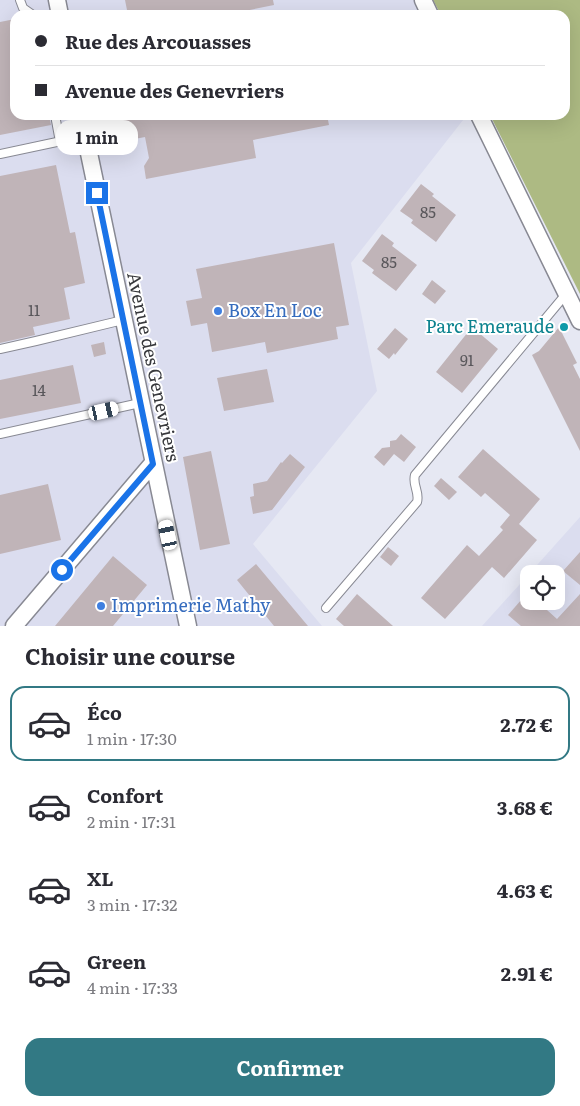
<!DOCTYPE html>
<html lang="fr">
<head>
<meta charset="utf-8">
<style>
	:root { --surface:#fff; --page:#f2f2f3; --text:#2b2b33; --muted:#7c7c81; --line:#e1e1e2; --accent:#327984 }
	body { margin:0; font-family:Literata,serif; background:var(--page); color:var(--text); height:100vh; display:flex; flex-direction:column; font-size:19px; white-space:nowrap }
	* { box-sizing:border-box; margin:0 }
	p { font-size:16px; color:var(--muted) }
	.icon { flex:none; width:28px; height:28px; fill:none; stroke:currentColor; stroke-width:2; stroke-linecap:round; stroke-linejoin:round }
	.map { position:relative; height:626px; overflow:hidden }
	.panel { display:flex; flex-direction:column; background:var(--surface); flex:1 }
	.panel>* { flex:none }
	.guide { position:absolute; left:10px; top:10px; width:560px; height:110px; border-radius:15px; box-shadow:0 5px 20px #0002; display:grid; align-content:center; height:110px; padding:0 25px; background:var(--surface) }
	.controls { position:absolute; left:520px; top:565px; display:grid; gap:10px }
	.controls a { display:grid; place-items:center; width:45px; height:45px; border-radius:10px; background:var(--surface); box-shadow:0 5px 20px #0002; font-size:25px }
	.end { position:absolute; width:22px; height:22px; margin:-11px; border:6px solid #1a73e8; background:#fff; box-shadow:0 0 0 2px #fff }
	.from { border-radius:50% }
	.bubble { position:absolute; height:35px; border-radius:15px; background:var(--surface); box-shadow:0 5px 20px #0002; font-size:16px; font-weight:700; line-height:35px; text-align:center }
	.car { position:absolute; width:15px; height:30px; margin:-15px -8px; border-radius:6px; box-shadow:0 0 4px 1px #0007; background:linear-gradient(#fff 24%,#345 0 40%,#fff 0 76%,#345 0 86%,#fff 0) }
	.guide b { display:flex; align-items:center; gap:18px; height:48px; font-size:19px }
	.guide b+b { border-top:1px solid var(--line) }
	.guide i { width:12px; height:12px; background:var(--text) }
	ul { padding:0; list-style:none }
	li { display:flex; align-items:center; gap:15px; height:75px; margin:0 10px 8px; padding:0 15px; border:2px solid transparent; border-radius:15px }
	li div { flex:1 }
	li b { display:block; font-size:19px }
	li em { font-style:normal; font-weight:700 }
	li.current { border-color:var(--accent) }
	li>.icon { width:45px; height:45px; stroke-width:1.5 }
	h2 { padding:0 25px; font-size:22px; line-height:60px }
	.action { display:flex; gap:10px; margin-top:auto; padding:10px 25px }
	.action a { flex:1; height:58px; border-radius:15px; background:var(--accent); color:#fff; font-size:20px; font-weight:700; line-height:58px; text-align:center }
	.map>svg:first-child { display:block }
</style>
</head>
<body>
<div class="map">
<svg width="580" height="626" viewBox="0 0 580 626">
	<rect width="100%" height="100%" fill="#e6e8f3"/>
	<path fill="#dbddef" d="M0,0h423l7,15h-415v100h452l-116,148 26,128 -124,153 69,82h-322z
		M580,517v109h-98l47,-52v27h27v-27h-27z"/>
	<path fill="#adba83" d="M433,0h147v294l-90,-179h75v-100h-124z"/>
	<path fill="#c0b4b8" d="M125,0h148l1,5 -49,10h-97z
		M15,19v96h34l2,10 -51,10v-113z
		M143,115h184l2,10 -76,15 3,18 -110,21 -2,-13 5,-8 -4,-21 -26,5 1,5 -12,3 -2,-11 4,-1 -4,-16z
		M56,165l14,68 5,-1 10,51 -21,5 6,31 -37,8 2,8 -35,8v-167z
		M421,184l13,10 -2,2 24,19 -20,27 -25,-19 2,-3 -13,-9z
		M382,234l12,9 -2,3 25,19 -21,26 -24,-18 2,-3 -12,-9z
		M334,243l15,82 -13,2 2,12 -71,14 -2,-11 -53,10 -5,-29 -16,3 -5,-25 16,-3 -6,-29z
		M432,280l14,11 -11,13 -13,-10z
		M472,327l26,22 -36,44 -26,-21z
		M559,327l18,36 -4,2 7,14v72l-48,-96 7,-4z
		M395,328l13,11 -13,16 -1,-2 -5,6 -12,-10z
		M104,342l2,12 -12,3 -3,-12z
		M73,365l8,38 -81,16v-39z
		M267,369l7,33 -50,9 -7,-33z
		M401,434l15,13 -12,15 -10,-8 -10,12 -10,-9 8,-9 8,-1v-6l6,-1z
		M483,449l57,50 -21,25 18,16 -33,38 -12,-11 -47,52 -24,-21 46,-53 12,11 24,-26 -3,-3 10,-12 -25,-22 -4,4 -23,-20z
		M211,451l19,93 -30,6 -17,-93z
		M290,454l15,13 -33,43 -19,4 -3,-17 4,-1 -1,-12 14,-3 14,-19 1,1z
		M441,478l16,14 -8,8 -15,-14z
		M48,484l13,56 -61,14v-59z
		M388,547l11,9 -8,10 -11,-9z
		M580,552v33l-17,-14z
		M113,556l34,29 -34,41h-58z
		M256,564l52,62h-34l-37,-46z
		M529,591v10h8l20,18 23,-25v32h-59l-13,-11z
		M357,594l36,32h-49l-8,-7z"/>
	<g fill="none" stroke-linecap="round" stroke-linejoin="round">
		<defs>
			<path id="lane" d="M20,0l3,8 10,7
				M55,115l5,27
				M0,154l85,-18
				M0,349l36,-8 87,-21
				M0,434l140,-31
				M326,608l91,-106c3,-10 -5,-17 -2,-27l151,-181"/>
			<path id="street" d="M57,0l3,15
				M423,0l7,15
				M81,115l107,511
				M479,115l101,206
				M14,626l139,-163"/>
		</defs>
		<use href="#lane" stroke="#888993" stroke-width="10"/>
		<use href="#street" stroke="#888993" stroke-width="19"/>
		<use href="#lane" stroke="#fff" stroke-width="8"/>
		<use href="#street" stroke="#fff" stroke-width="16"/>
	</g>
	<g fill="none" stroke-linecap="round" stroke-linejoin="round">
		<path stroke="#1a73e8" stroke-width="6" d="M62,570l91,-106 -56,-271"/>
	</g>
	<g fill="#3f7fe0" stroke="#fff" stroke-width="2">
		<circle cx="218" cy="311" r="5"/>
		<circle cx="101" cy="606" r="5"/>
	</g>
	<circle fill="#0f9aa8" stroke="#fff" stroke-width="2" cx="564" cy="327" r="5"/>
	<g text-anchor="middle" stroke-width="4" stroke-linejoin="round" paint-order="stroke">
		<g font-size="15" fill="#59575b">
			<text x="428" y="218">85</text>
			<text x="389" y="268">85</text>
			<text x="34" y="316">11</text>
			<text x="467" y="366">91</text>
			<text x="39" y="396">14</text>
		</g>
		<g font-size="18" fill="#366cbe" stroke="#fff" text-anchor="start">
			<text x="228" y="317">Box En Loc</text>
			<text x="111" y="612">Imprimerie Mathy</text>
		</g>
		<g font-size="18" fill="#0d838f" stroke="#fff" text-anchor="end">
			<text x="554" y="333">Parc Emeraude</text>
		</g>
		<g font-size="18" fill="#37383c" stroke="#fff">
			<text transform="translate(153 367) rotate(78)" y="6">Avenue des Genevriers</text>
		</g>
	</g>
</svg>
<div class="controls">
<a><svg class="icon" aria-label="locate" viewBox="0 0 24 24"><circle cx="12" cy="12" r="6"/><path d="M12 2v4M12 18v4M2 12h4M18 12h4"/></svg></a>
</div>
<i class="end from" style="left:62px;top:570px"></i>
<i class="end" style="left:97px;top:193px"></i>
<div class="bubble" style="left:56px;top:120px;width:82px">1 min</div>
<i class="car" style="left:104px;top:411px;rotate:77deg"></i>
<i class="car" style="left:168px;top:535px;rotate:348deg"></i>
<div class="guide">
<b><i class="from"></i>Rue des Arcouasses</b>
<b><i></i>Avenue des Genevriers</b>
</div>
</div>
<section class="panel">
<h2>Choisir une course</h2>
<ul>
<li class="current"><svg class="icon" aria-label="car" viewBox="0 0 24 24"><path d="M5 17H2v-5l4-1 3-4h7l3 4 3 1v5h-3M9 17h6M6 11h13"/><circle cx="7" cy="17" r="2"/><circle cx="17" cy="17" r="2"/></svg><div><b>Éco</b><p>1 min · 17:30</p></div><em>2.72 €</em></li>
<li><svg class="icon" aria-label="car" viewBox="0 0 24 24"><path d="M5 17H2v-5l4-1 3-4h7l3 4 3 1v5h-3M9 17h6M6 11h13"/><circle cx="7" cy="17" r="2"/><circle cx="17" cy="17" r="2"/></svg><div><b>Confort</b><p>2 min · 17:31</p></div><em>3.68 €</em></li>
<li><svg class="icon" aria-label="car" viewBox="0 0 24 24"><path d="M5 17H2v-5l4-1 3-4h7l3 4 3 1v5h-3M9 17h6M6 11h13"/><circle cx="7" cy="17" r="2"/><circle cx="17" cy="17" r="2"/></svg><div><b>XL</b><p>3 min · 17:32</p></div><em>4.63 €</em></li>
<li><svg class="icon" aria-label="car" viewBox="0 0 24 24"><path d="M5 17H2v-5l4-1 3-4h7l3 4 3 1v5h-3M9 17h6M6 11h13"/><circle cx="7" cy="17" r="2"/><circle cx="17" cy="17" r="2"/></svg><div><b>Green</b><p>4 min · 17:33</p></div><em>2.91 €</em></li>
</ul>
<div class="action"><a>Confirmer</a></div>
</section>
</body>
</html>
